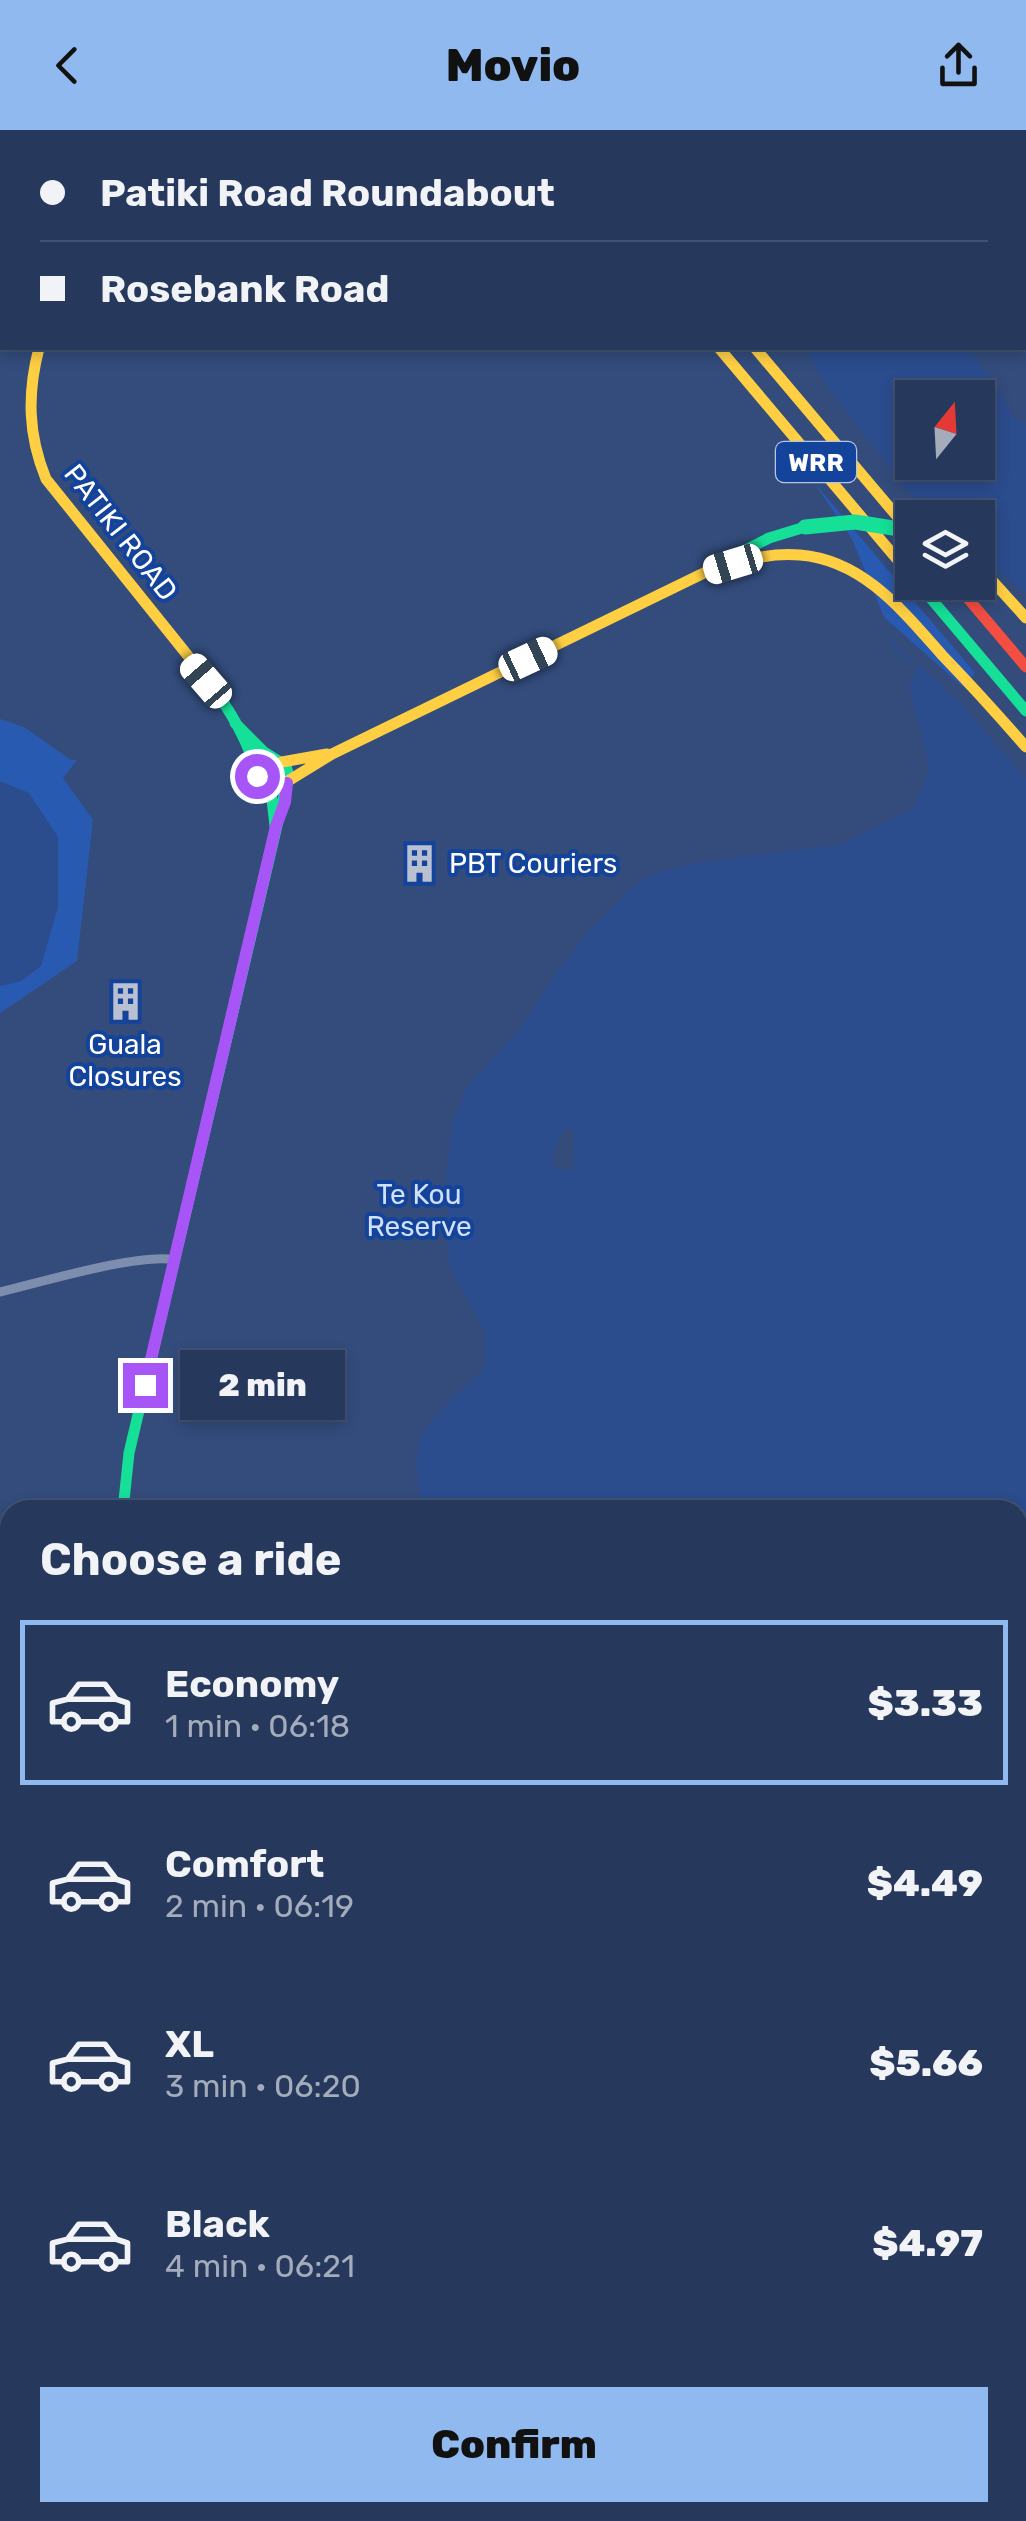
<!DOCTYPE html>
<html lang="en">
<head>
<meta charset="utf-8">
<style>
	:root { --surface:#26395d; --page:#324466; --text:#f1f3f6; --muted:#a4acbc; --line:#425372; --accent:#90b9f0 }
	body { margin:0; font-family:Rubik,sans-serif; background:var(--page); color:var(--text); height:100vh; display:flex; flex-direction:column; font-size:38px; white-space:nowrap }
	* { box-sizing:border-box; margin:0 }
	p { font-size:32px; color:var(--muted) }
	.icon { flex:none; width:55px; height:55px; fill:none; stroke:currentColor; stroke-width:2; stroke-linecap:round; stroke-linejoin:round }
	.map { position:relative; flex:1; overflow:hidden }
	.panel { position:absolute; left:0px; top:1370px; width:1028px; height:1022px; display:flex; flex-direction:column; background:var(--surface); border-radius:30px 30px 0 0; box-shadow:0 5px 15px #0003,0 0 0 2px var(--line) }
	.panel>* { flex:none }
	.guide { position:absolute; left:0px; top:0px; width:1028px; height:220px; box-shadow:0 5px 15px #0003,0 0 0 2px var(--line); display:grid; align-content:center; height:220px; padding:0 40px; background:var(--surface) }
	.needle { width:65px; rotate:18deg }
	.fabs { position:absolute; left:895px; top:250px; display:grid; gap:20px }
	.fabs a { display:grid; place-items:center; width:100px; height:100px; border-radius:0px; background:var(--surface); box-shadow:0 5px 15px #0003,0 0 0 2px var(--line); font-size:50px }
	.end { position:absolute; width:45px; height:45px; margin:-22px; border:12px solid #a855f7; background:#fff; box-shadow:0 0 0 5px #fff }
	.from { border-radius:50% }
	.bubble { position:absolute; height:70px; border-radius:0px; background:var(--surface); box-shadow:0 5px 15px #0003,0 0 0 2px var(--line); font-size:32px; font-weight:800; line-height:70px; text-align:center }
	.car { position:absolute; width:30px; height:60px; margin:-30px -15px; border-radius:12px; box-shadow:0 0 8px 2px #0007; background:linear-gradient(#fff 24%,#345 0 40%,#fff 0 76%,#345 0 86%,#fff 0) }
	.guide b { display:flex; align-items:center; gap:35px; height:95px; font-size:38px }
	.guide b+b { border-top:2px solid var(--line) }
	.guide i { width:25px; height:25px; background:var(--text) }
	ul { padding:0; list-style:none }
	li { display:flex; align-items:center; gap:30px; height:165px; margin:0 20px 15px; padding:0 20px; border:5px solid transparent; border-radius:0px }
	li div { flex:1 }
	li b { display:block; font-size:38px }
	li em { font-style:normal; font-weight:800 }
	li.active { border-color:var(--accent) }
	li>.icon { width:90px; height:90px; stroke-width:1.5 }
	h2 { padding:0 40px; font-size:45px; line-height:120px }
	.action { display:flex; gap:20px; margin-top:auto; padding:20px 40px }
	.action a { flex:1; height:115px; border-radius:0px; background:var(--accent); color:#111; font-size:40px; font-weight:800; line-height:115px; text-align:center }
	header { display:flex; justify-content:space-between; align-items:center; height:130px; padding:0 40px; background:var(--accent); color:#111; font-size:45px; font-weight:800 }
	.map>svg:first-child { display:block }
</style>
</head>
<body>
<header><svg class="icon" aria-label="back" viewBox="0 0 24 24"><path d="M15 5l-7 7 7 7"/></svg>Movio<svg class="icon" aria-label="share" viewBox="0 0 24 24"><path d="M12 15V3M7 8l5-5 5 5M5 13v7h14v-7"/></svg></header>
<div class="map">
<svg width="1026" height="2391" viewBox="0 0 1026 2391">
	<rect width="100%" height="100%" fill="#334c7c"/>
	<path fill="#295ab1" d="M813,351l162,192 -12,14 -79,-70 -32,-78z
		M0,589l24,8 47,33h6l-14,18 30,42 -16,141 -77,52z
		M10,1962v85l-10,-8v-73z"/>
	<path fill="#2b4c8d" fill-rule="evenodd" d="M635,0h391v123l-1,-121z
		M804,218h164l28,38 18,33 12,5v169l-48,-37v-38l-46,-1 -25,-27 -80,-104zM912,268h66v64h-66z
		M920,535l37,35 69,79v1098l-8,-12v-355h-592c-10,-19 -14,-59 -2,-78 11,-20 44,-47 61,-65v-35l-36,-67 -3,-86 6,-54 15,-38 53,-58 34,-53 35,-45 49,-49 17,-9 46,-11 139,-17 74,-37 14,-35v-10l-19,-77zM568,997l6,4v31l-3,9 -18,-4c-2,-14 4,-31 15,-40z
		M0,651l29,12 29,44v70l-17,59 -20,15 -21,5z
		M0,2039l10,8v335h247l5,9h-262z"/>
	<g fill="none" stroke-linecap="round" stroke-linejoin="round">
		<path stroke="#2b4c8d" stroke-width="2.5" d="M893,509l2,8 15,15"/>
		<path stroke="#7d8dae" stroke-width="9" d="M0,1162c38,-9 142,-40 175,-32
			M644,2391l16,-9"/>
		<path stroke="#16e098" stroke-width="11" d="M540,0l2,2
			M574,0l2,2
			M724,431l45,-23 36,-11
			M917,452l109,129
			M201,542c26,32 50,72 59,113l11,6 12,-3 6,-12 -3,-10 -22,-14 -29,-29
			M271,661l4,35
			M123,1380l6,-57 158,-670"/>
		<path stroke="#ffcf43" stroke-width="11" d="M39,218c-12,46 -11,87 7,131l155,193
			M719,218l193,229
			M755,218l157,186
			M978,435l48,53
			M708,441c30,-9 60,-19 92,-16 63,5 103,56 142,100 29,30 57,61 84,92
			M282,632l45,-8
			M288,651l44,-27 376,-183
			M885,2382l8,9"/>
		<path stroke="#f24e42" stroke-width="11" d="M105,2l1,-2
			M954,452l72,85"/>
		<path stroke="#16e098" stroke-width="15" d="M805,397l50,-5 57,9"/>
	</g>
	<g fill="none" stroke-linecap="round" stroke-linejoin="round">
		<path stroke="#a855f7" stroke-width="12" d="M145,1255l131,-559 9,-24 2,-19 -17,8 -10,-6 -3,-9"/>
	</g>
	<defs>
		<symbol id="building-bare" viewBox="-9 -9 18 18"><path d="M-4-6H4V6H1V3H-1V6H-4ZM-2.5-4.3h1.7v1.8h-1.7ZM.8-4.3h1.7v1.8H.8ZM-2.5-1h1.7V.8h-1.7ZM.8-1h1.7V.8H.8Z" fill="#b8c0d1" stroke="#14439b" stroke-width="2.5" paint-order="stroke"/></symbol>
	</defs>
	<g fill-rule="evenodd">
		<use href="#building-bare" x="392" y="706" width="55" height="55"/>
		<use href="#building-bare" x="98" y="844" width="55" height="55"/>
	</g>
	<g text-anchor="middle" stroke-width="8" stroke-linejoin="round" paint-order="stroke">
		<rect fill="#14439b" stroke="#b8c7e1" stroke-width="2.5" x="776" y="312" width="80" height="40" rx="8"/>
		<g font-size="25" font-weight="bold" fill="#fff">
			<text x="816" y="341">WRR</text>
		</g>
		<g font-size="28" fill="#fff" stroke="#14439b">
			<text transform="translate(121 402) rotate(52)" y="10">PATIKI ROAD</text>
		</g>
		<g font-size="28" fill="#fff" stroke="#14439b" text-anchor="start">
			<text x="449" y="743">PBT Couriers</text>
			<text x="125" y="924" text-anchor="middle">Guala<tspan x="125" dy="32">Closures</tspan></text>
		</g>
		<g font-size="28" fill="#d0e1fd" stroke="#14439b">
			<text x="419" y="1074">Te Kou<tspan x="419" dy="32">Reserve</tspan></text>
		</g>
	</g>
</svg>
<div class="fabs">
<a><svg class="needle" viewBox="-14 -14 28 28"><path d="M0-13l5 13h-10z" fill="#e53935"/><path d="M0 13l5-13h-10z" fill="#a4acbc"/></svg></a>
<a><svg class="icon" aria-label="layers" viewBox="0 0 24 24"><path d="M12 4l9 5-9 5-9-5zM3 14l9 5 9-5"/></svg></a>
</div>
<i class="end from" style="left:257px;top:646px"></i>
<i class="end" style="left:145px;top:1255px"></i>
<div class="bubble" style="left:180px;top:1220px;width:165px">2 min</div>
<i class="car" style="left:733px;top:434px;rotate:253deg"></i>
<i class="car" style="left:528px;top:529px;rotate:65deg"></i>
<i class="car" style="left:206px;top:551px;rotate:319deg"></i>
<div class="guide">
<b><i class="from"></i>Patiki Road Roundabout</b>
<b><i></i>Rosebank Road</b>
</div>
<section class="panel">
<h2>Choose a ride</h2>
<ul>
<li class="active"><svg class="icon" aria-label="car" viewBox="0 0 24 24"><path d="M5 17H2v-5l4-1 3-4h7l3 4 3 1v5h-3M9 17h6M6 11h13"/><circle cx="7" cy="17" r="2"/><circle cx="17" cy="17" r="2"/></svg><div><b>Economy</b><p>1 min · 06:18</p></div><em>$3.33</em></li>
<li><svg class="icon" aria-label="car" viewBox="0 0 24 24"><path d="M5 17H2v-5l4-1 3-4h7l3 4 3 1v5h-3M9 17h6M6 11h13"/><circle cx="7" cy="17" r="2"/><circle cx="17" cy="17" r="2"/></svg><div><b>Comfort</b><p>2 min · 06:19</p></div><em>$4.49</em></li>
<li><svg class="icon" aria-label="car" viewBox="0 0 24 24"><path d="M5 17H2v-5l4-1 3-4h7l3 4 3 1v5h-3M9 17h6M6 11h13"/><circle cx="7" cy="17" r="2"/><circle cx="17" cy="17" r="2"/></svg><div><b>XL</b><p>3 min · 06:20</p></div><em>$5.66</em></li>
<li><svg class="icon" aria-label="car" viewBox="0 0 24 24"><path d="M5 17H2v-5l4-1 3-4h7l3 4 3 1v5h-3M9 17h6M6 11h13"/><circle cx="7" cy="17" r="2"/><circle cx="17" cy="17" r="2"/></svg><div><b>Black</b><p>4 min · 06:21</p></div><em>$4.97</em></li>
</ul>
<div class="action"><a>Confirm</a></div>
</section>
</div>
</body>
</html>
